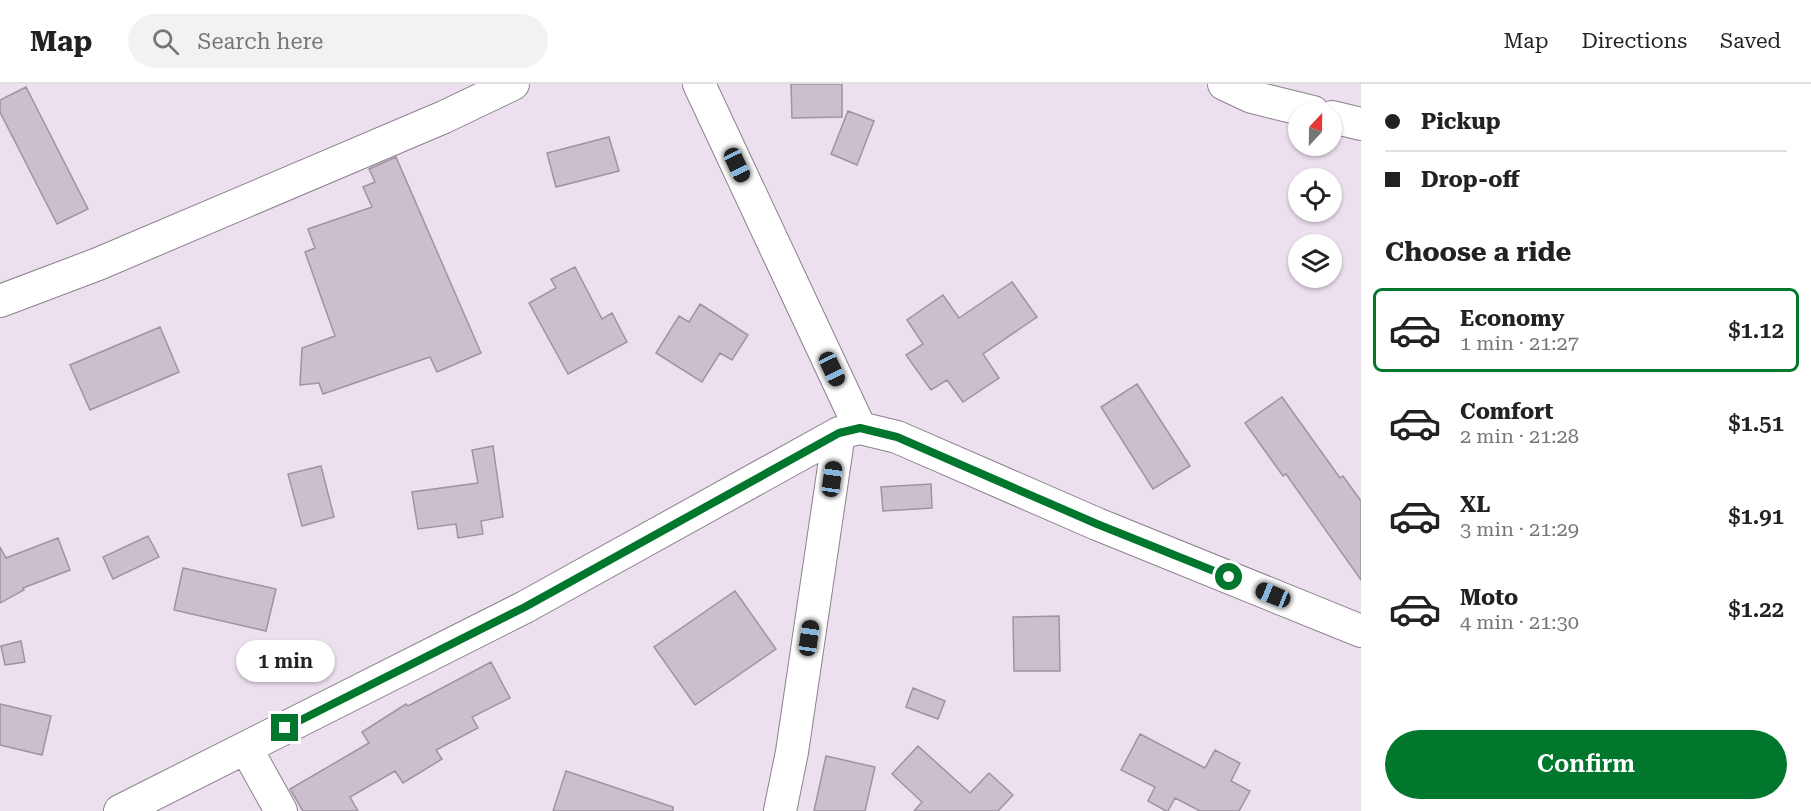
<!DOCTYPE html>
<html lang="en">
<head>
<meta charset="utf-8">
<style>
	:root { --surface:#fff; --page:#f2f2f2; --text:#222; --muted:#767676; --line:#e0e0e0; --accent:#00772c }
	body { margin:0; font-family:"Roboto Serif",serif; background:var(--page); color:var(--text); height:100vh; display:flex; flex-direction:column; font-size:22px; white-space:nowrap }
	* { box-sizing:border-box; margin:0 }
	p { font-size:20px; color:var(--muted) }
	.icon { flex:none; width:33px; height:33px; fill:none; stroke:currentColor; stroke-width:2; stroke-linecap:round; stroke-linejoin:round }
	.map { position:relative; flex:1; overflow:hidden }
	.panel { display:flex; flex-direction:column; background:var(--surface); width:450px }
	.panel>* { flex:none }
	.guide { display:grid; align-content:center; height:132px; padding:0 24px; background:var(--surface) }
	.needle { width:39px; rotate:22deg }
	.buttons { position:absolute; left:1288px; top:18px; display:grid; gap:12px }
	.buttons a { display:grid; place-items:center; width:54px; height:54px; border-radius:50%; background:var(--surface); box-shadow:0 2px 4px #0004; font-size:30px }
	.end { position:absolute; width:27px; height:27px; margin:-14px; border:8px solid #00772c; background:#fff; box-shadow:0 0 0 3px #fff }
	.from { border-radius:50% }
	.bubble { position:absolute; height:42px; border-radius:21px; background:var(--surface); box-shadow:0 2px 4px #0004; font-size:20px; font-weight:600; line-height:42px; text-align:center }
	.car { position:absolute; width:18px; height:36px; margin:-18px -9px; border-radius:8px; box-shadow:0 0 4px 2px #0007; background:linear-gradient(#222 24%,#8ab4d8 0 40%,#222 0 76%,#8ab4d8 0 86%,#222 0) }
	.guide b { display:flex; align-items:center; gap:21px; height:57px; font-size:22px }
	.guide b+b { border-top:2px solid var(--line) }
	.guide i { width:15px; height:15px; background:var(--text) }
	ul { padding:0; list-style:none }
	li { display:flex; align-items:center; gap:18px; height:84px; margin:0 12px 9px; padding:0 12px; border:3px solid transparent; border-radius:9px }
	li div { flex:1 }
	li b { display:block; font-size:22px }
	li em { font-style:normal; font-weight:600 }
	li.selected { border-color:var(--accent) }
	li>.icon { width:54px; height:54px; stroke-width:1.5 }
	h2 { padding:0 24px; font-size:27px; line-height:72px }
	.action { display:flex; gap:12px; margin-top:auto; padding:12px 24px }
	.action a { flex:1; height:69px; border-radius:36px; background:var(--accent); color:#fff; font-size:24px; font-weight:600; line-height:69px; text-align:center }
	header { display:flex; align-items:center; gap:36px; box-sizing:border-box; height:84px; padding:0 30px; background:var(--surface); border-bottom:2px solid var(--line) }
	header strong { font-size:28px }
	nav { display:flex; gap:33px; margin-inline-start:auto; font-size:21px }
	.search { width:420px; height:54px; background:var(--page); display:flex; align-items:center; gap:15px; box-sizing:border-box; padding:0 21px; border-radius:33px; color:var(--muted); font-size:22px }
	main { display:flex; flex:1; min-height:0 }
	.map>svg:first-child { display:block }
</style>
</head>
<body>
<header>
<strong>Map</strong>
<div class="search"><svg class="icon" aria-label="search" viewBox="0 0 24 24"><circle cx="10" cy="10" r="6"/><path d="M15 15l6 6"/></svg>Search here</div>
<nav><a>Map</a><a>Directions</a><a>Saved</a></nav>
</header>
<main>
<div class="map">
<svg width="1361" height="727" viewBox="0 0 1361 727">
	<rect width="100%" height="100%" fill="#ecdfee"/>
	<path fill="#ccbfcd" stroke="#9f93a0" stroke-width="1.5" d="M791,0h51v33l-50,1z
		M26,3l62,122 -31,15 -57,-112v-12z
		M848,27l26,10 -17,44 -26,-11z
		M609,53l10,34 -63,16 -9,-34z
		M396,73l85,196 -44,19 -7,-15 -107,37 -4,-11 -19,2 2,-37 33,-12 -30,-84 10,-4 -7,-19 64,-22 -9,-20 12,-5 -6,-13z
		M575,183l27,52 10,-6 15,29 -59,32 -39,-71 27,-15 -5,-9z
		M1012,198l25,35 -54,37 16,24 -36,24 -16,-22 -16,10 -25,-35 17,-11 -16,-24 36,-25 16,23z
		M700,220l48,31 -16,25 -12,-7 -18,29 -46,-29 23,-37 10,6z
		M160,243l19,45 -89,38 -20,-45z
		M1137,300l53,82 -37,23 -52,-82z
		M1282,313l58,81 3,-2 18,25v79l-75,-106 -3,2 -38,-53z
		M493,362l10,71 -22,4 2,13 -25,4 -2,-14 -38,5 -6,-37 66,-9 -6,-33z
		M321,382l13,51 -32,9 -14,-52z
		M931,400l1,24 -49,3 -2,-24z
		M148,452l11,21 -46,22 -10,-22z
		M58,454l12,32 -47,18 1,2 -24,13v-56l6,11z
		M183,484l93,21 -10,42 -92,-21z
		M735,507l41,58 -81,56 -41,-58z
		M1059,532l1,55h-46l-1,-54z
		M21,557l4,21 -20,3 -4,-19z
		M491,578l19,36 -38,19 6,11 -42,22 6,9 -39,24 -8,-12 -45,26 8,14h-55l-13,-22 79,-46 -7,-11 44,-28 2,2z
		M913,604l32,13 -7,18 -32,-12z
		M0,620l51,12 -9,39 -42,-10z
		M1140,650l65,34 10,-18 25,13 -9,18 19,10 -11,20h-39l-25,-13 -7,13h-2l-18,-10 7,-14 -34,-17z
		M918,662l52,47 19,-20 24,22 -15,16h-84l8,-9 -30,-28z
		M826,672l49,11 -10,44h-51z
		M566,687l107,36v4h-120z"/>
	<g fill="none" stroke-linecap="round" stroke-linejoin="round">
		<defs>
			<path id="minor" d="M699,0l161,344
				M1224,0l28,13 61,15
				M1332,33l29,7
				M0,217l98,-37 346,-147 69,-33
				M246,664l35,63
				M120,727l405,-204 314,-174 21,-5 37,9 200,87 264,107
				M780,727l12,-59 47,-319"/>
		</defs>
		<use href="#minor" stroke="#8c818e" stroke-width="34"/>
		<use href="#minor" stroke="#fff" stroke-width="32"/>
	</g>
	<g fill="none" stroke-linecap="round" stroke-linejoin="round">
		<path stroke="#00772c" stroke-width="8" d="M285,644l240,-121 314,-174 21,-5 37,9 200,87 132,53"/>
	</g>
</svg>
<div class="buttons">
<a><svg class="needle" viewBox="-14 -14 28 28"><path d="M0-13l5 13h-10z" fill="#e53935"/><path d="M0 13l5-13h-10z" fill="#767676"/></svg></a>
<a><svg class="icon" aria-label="locate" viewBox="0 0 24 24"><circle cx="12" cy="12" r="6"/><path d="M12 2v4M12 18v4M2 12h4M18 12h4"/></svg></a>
<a><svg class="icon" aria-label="layers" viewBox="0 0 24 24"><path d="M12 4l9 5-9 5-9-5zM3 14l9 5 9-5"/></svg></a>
</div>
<i class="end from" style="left:1229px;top:493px"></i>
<i class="end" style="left:285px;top:644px"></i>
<div class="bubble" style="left:236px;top:556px;width:99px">1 min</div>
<i class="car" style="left:737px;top:81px;rotate:155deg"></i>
<i class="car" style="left:832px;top:285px;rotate:155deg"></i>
<i class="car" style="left:832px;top:395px;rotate:8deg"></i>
<i class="car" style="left:1273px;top:511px;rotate:292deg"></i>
<i class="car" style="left:809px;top:554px;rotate:8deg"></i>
</div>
<section class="panel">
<div class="guide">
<b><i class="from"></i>Pickup</b>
<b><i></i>Drop-off</b>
</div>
<h2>Choose a ride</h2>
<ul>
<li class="selected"><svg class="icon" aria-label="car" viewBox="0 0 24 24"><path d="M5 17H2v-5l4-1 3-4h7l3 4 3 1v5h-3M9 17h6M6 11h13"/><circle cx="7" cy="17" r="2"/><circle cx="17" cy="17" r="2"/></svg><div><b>Economy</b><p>1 min · 21:27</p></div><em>$1.12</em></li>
<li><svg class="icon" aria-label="car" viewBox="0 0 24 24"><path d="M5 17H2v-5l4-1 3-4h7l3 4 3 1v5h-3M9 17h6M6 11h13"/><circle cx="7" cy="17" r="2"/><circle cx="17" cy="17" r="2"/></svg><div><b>Comfort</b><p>2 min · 21:28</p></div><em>$1.51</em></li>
<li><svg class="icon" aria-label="car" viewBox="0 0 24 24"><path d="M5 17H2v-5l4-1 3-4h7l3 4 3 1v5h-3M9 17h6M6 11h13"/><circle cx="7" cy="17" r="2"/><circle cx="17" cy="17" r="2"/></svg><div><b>XL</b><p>3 min · 21:29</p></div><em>$1.91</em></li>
<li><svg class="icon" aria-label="car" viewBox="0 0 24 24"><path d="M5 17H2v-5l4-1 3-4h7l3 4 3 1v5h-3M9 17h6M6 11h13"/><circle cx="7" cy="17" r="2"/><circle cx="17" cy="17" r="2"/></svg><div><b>Moto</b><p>4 min · 21:30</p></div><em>$1.22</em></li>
</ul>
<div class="action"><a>Confirm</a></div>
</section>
</main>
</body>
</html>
